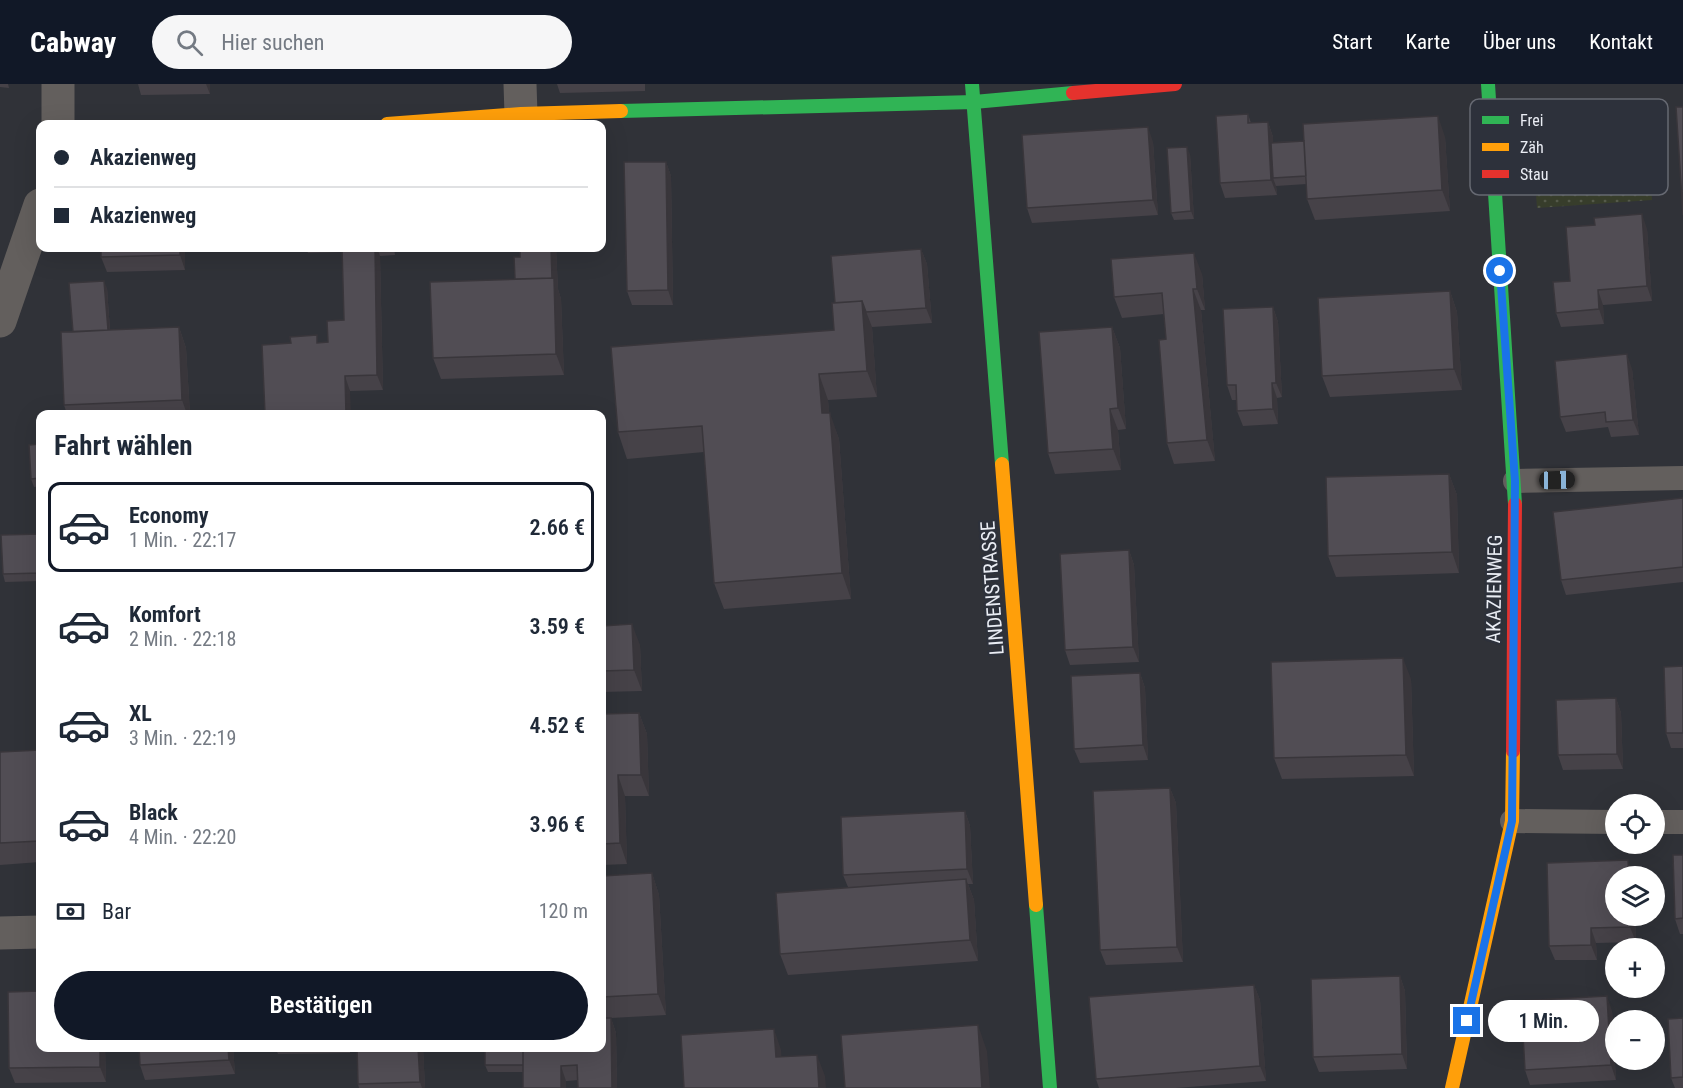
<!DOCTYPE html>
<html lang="de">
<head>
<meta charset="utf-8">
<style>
	:root { --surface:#fff; --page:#f6f6f7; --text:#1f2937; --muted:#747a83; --line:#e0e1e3; --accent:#111827 }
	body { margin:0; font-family:"Roboto Condensed",sans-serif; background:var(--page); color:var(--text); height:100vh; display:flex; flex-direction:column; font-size:22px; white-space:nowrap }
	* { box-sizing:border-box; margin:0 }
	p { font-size:20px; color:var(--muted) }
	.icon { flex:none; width:33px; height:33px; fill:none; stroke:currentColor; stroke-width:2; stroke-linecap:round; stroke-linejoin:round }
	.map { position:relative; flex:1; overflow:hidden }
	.details { position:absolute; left:36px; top:326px; width:570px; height:642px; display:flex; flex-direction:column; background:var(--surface); border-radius:12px; box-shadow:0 6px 24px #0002 }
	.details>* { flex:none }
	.banner { position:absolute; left:36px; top:36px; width:570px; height:132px; border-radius:12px; box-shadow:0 6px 24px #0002; display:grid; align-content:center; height:132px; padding:0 18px; background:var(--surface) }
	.tools { position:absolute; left:1605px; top:710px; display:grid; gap:12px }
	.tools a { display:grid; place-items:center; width:60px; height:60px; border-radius:50%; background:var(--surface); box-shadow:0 6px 24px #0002; font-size:30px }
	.end { position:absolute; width:27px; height:27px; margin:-14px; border:8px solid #1a73e8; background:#fff; box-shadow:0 0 0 3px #fff }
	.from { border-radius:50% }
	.bubble { position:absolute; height:42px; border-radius:21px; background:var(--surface); box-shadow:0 6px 24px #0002; font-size:20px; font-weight:600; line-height:42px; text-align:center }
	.car { position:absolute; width:18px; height:36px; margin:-18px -9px; border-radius:8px; box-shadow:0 0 4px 2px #0007; background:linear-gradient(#222 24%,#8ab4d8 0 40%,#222 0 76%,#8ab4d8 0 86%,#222 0) }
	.banner b { display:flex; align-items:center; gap:21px; height:57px; font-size:22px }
	.banner b+b { border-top:2px solid var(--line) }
	.banner i { width:15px; height:15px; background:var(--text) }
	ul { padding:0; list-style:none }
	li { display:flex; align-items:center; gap:18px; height:90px; margin:0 12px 9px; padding:0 6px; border:3px solid transparent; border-radius:12px }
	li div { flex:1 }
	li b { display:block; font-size:22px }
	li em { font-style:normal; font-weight:600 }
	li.active { border-color:var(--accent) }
	li>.icon { width:54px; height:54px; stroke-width:1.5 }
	h2 { padding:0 18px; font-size:27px; line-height:72px }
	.pay { display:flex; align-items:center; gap:15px; height:66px; padding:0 18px; font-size:22px }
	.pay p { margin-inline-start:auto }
	.action { display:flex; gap:12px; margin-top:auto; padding:12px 18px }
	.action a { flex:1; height:69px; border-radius:36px; background:var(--accent); color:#fff; font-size:24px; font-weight:600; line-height:69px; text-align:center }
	header { display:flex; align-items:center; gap:36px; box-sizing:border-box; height:84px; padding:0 30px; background:var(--accent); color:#fff }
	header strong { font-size:28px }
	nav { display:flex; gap:33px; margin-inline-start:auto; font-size:21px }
	.search { width:420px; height:54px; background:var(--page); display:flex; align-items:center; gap:15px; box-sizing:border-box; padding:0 21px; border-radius:33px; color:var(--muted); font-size:22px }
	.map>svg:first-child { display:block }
</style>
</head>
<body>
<header>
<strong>Cabway</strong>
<div class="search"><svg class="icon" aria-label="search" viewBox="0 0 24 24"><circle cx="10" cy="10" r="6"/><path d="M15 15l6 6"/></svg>Hier suchen</div>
<nav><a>Start</a><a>Karte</a><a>Über uns</a><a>Kontakt</a></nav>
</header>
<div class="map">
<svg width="1683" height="1004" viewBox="0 0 1683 1004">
	<defs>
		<pattern id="park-dots" width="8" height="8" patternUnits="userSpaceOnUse" patternTransform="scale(1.5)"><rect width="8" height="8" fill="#373d2b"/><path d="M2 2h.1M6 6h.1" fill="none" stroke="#54594a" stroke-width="1.8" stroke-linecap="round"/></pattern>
	</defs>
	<rect width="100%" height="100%" fill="#303238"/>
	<path fill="url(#park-dots)" d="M1646,23l6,93 -115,8 -7,-93z"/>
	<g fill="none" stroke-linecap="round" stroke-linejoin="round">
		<path stroke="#635f5d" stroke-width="24" d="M1515,397l168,-3
			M1512,737l104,1
			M1654,738h29"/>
		<path stroke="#635f5d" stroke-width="33" d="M58,0v40
			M520,0l1,30
			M0,237l40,-116
			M0,849l40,-1"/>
		<path stroke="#30b455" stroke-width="14" d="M972,0l30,380
			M1488,0l27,420
			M621,27l353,-9 99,-9
			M1036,821l14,183"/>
		<path stroke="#ff9f0a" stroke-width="14" d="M387,40l134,-10 100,-3
			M1002,380l34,441
			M1452,1004l60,-267 1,-70"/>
		<path stroke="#e5322d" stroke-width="14" d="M1073,9l102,-9
			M1513,667l2,-247"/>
	</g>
	<path fill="#464248" d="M0,0h8l1,4 -9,-1z
		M138,0h72v10l-69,1z
		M557,0h88v7l-85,2z
		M1248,30l3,9 17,-1 5,15v5l172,-5 5,74 -135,9 -8,-21v-15l-31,2 1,9 -52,3 -5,-15z
		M1153,58l5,73 -126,8 -5,-15z
		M1190,70l4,65 -20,1 -3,-7z
		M666,78l5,14 2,129h-41l-5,-14z
		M1647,145l5,72 -49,4 1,19 -43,3 -5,-14 14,-32z
		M101,164h84v22l-78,2 -6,-15z
		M306,164h88l1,7 -15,1 3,134 -33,1 -31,-48 9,-1 16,-22 -2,-68 -34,1z
		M520,164h36l2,41 3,10 3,76 -123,4 -8,-21 82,-79 5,-22z
		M921,165l6,15 5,59 -60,4 5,70 -49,3 1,13 10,26 12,160 -127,10 -10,-26 -10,-131 -77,7 -9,-27 216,-102 1,-27z
		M1202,190l3,36h-4l14,151 -41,3 -7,-21 -1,-104 -2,-25 -42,4 -8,-21z
		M107,204l3,42 69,-3 7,21 4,66h-123l-3,-9 9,-73z
		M1450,207l7,21 5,78 -132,7 -8,-21z
		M1273,223l5,15 4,75 -5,1 1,26 -35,2 -6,-15v-11h-5l-5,-15z
		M1112,243l8,21 6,81 -8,1 3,40 -66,4 -7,-21z
		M1632,285l7,66 -28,2 -3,-10 -42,5 -6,-15z
		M40,360v42l-6,1 -3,-8z
		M1449,390l8,21 2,78 -123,4 -8,-21z
		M1683,414v84l-117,13 -5,-15z
		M40,450v47l-35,1 -2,-8z
		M1129,466l5,15 5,97 -69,3 -5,-15z
		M602,542l38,19 2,46 -40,1z
		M1683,582v82h-12l-5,-15z
		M1140,589l5,15 3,72 -68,3 -6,-14z
		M1411,595l3,97 -132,3 -8,-21z
		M1616,614l5,15 2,56 -60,1 -5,-15z
		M639,629l8,21 2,62h-24l2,68 -25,1v-151z
		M40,666v112l-40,3v-113z
		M1170,704l6,15 7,159 -77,3 -6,-15z
		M965,727l5,15 3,58h-5l6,16 4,61 -190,14 -8,-21 68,-67 -5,-12z
		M1683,771v79h-3l-5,-15z
		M652,789l7,22 7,120 -55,3 5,15 1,55h-39v-8l-12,1v7h-43v-16h-35l-3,-7 117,-18v-171z
		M1616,831h19l1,27 -40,1 1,17h-42l-6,-14z
		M1400,892l5,15 2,78 -88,3 -6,-15z
		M1254,901l6,15 6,81 -90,7h-77l-3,-9z
		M1612,927l4,69 -86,5 -5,-15z
		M1683,934v70h-8l-4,-10z
		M40,963h65l1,35 -91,1 -6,-15z
		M233,963l2,27 -90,6 -5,-15z
		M275,963h75v6l-72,1z
		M357,963h66l2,41h-66l-1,-4z"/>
	<path fill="#39363b" d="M206,0h4v10z
		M1438,32l7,21 5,74 -8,-21z
		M1268,38l5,15 3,41h-3l3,8 1,9 -6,-15z
		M1148,43l5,15 5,73 -5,-15z
		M1187,63l3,7 4,65 -3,-8z
		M666,78l5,14 2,129 -5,-15z
		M1642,130l5,15 5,72 -5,-15z
		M180,164h5v22l-5,-15z
		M375,164h2l3,8 3,134 -6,-15z
		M551,164h5l2,41 3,10 3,76 -8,-21z
		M921,165l6,15 5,59 -6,-15z
		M1194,169l8,21 3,36 -8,-21z
		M104,197l3,7 4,57 -3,-8z
		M1193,205l8,21 14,151 -8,-21z
		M1598,206l5,15 1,19 -5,-15z
		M1450,207l7,21 5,78 -8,-21z
		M862,217l10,26 5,70 -10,-26z
		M1273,223l5,15 4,75 -6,-14z
		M179,243l7,21 4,66h-3l-5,-14z
		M1112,243l8,21 6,81 -8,-21z
		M1627,270l5,15 7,66 -6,-15z
		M819,290l9,26 4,39 -10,-26z
		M345,292l5,15 1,23h-5z
		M1272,299l5,15 1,26 -5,-15z
		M1110,325l8,21 3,40 -8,-21z
		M830,329l9,26 12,160 -9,-26z
		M1449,390l8,21 2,78 -7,-21z
		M1129,466l5,15 5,97 -6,-15z
		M632,540l8,21 2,46 -8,-21z
		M1403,574l8,21 3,97 -8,-21z
		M1140,589l5,15 3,72 -5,-15z
		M1616,614l5,15 2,56 -6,-15z
		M639,629l8,21 2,62 -8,-21z
		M618,691l7,21 2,68 -7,-21z
		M1170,704l6,15 7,159 -6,-15z
		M965,727l5,15 3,58 -6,-15z
		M1628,776l6,15v1h-5z
		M652,789l7,22 7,120 -8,-21z
		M966,795l8,21 4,61 -8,-21z
		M1630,831h5l1,27 -6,-15z
		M1591,844l5,15 1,17 -6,-15z
		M1400,892l5,15 2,78 -5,-15z
		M1254,901l6,15 6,81 -6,-15z
		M1607,912l5,15 4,69 -5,-15z
		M611,934l5,15 1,55h-5z
		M978,941l9,26 3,37h-8z
		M774,945l7,21 2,29 -7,-22z
		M100,963h5l1,35 -6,-15z
		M228,963h5l2,27 -6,-14z
		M418,963h5l2,41h-3l-2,-6z
		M817,971l8,21 1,12h-7z
		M561,982l5,15v7h-5z"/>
	<path fill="#514d54" stroke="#39363b" stroke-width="1.5" d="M1676,23h7v108z
		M1248,30v9l20,-1 3,58 -51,3 -4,-67z
		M1438,32l4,74 -135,9 -4,-75z
		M1148,43l5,73 -126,8 -5,-73z
		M1304,57l2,35 -33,2 -2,-35z
		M1187,63l4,64 -20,2 -4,-65z
		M624,78h42l2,128 -41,1z
		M1642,130l5,72 -49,4 1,19 -43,4 -3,-31 17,-1 -4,-54 29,-2 -1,-7z
		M101,164h79v7l-79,2z
		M342,164h33l2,127 -32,1 1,38h-81l-3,-69 29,-2 -1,-6 27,-2v8l11,-1 -1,-21 17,-1z
		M520,164h31l1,30 -37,1 -1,-22h6z
		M921,165l5,59 -60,4 -4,-11 -27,2 -4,-47z
		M1194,169l3,36h-4l14,151 -40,3 -8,-103 7,-1 -4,-46 -48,4 -3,-38z
		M554,194l2,76 -123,4 -3,-76z
		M104,197l4,49 -35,2 -4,-49z
		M1450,207l4,78 -132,7 -4,-78z
		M862,217l5,70 -48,3 3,39h8l12,160 -128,10 -12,-157 -84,6 -7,-85 223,-17 -2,-27z
		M1273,223l3,76h-4l1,26 -36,2 -1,-26h-9l-4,-76z
		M179,243l3,73 -118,5 -3,-73z
		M1112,243l6,81 -8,1 3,40 -65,4 -9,-121z
		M1627,270l6,66 -27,2 -1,-10 -45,5 -5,-56z
		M40,360v34l-9,1 -2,-34z
		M1449,390l3,78 -124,4 -2,-79z
		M1683,414v69l-122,13 -8,-68z
		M40,450v39l-37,1 -2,-39z
		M1129,466l4,97 -68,3 -5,-96z
		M632,540l2,46 -32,1v-45z
		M1403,574l3,97 -132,3 -3,-96z
		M1683,582v67h-17l-2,-66z
		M1140,589l3,72 -69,4 -3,-73z
		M1616,614l1,56 -59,1 -2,-55z
		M639,629l2,62h-23l2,68 -18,1v-130z
		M40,666v91l-40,2v-91z
		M1170,704l7,159 -77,3 -7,-159z
		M965,727l2,58 -124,6 -2,-58z
		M1673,771h10v63l-8,1z
		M1628,776l1,16h-13v39h14v12l-39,1v17l-42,1 -2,-83z
		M652,789l6,121 -56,3v-121z
		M966,795l4,61 -190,14 -4,-61z
		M1400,892l2,78 -89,3 -2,-78z
		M1254,901l6,81 -164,13 -7,-82z
		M40,907v56h60v20l-91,1 -1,-76z
		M1607,912l4,69 -86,5 -4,-69z
		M602,934h9l1,70h-34l-1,-23 -16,1v22h-38v-41h79z
		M1683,934v59l-12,1 -3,-59z
		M978,941l4,63h-137l-4,-53z
		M774,945l2,28 41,-2 2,33h-135l-3,-53z
		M139,963h89l1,13 -89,5z
		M357,963h61l2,35 -62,2z
		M485,963h38v18h-38z"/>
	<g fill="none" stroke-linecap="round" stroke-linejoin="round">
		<path stroke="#1a73e8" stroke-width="8" d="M1467,937l45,-200 3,-340 -15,-210"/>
	</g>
	<g text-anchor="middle" stroke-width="4.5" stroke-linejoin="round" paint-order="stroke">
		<g font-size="20" fill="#eaedf4" stroke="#2d313b">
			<text transform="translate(992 504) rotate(-94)" y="7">LINDENSTRASSE</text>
			<text transform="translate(1494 505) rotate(-89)" y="7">AKAZIENWEG</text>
		</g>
	</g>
	<rect x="1470" y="15" width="198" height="96" rx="9" fill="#2d313b" stroke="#666972" stroke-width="1.5"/>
	<rect x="1482" y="32" width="27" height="8" fill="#30b455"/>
	<rect x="1482" y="59" width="27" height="8" fill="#ff9f0a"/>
	<rect x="1482" y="86" width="27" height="8" fill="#e5322d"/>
	<g font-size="16" fill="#eaedf4">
		<text x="1520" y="42">Frei</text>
		<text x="1520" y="69">Zäh</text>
		<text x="1520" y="96">Stau</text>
	</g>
</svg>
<div class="tools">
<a><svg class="icon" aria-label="locate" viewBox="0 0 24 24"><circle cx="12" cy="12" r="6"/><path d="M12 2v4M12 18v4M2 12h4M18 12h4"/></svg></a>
<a><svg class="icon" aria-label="layers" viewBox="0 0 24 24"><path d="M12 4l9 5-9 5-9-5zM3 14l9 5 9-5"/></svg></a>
<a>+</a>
<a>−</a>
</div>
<i class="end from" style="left:1500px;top:187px"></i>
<i class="end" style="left:1467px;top:937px"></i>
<div class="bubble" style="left:1488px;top:916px;width:111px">1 Min.</div>
<i class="car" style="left:1557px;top:396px;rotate:89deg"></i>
<div class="banner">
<b><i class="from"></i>Akazienweg</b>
<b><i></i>Akazienweg</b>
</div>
<section class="details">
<h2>Fahrt wählen</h2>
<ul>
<li class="active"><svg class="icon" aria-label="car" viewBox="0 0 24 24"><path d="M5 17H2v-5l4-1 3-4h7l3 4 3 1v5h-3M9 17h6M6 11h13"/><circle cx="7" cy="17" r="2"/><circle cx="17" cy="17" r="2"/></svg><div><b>Economy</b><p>1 Min. · 22:17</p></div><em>2.66 €</em></li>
<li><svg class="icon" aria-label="car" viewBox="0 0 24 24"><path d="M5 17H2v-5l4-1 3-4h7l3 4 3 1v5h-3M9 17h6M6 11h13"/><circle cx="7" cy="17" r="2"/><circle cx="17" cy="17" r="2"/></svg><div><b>Komfort</b><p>2 Min. · 22:18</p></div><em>3.59 €</em></li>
<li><svg class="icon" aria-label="car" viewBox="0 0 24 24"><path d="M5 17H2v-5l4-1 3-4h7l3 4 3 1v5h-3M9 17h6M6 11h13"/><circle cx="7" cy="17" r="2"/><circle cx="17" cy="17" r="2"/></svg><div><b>XL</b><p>3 Min. · 22:19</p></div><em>4.52 €</em></li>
<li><svg class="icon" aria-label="car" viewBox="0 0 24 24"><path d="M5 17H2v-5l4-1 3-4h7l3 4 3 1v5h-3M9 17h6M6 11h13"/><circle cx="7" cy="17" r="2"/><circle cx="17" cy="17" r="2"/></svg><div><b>Black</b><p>4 Min. · 22:20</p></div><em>3.96 €</em></li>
</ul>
<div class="pay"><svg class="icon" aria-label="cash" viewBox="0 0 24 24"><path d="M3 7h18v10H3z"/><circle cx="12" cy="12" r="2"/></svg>Bar<p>120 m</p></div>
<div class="action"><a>Bestätigen</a></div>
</section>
</div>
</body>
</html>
